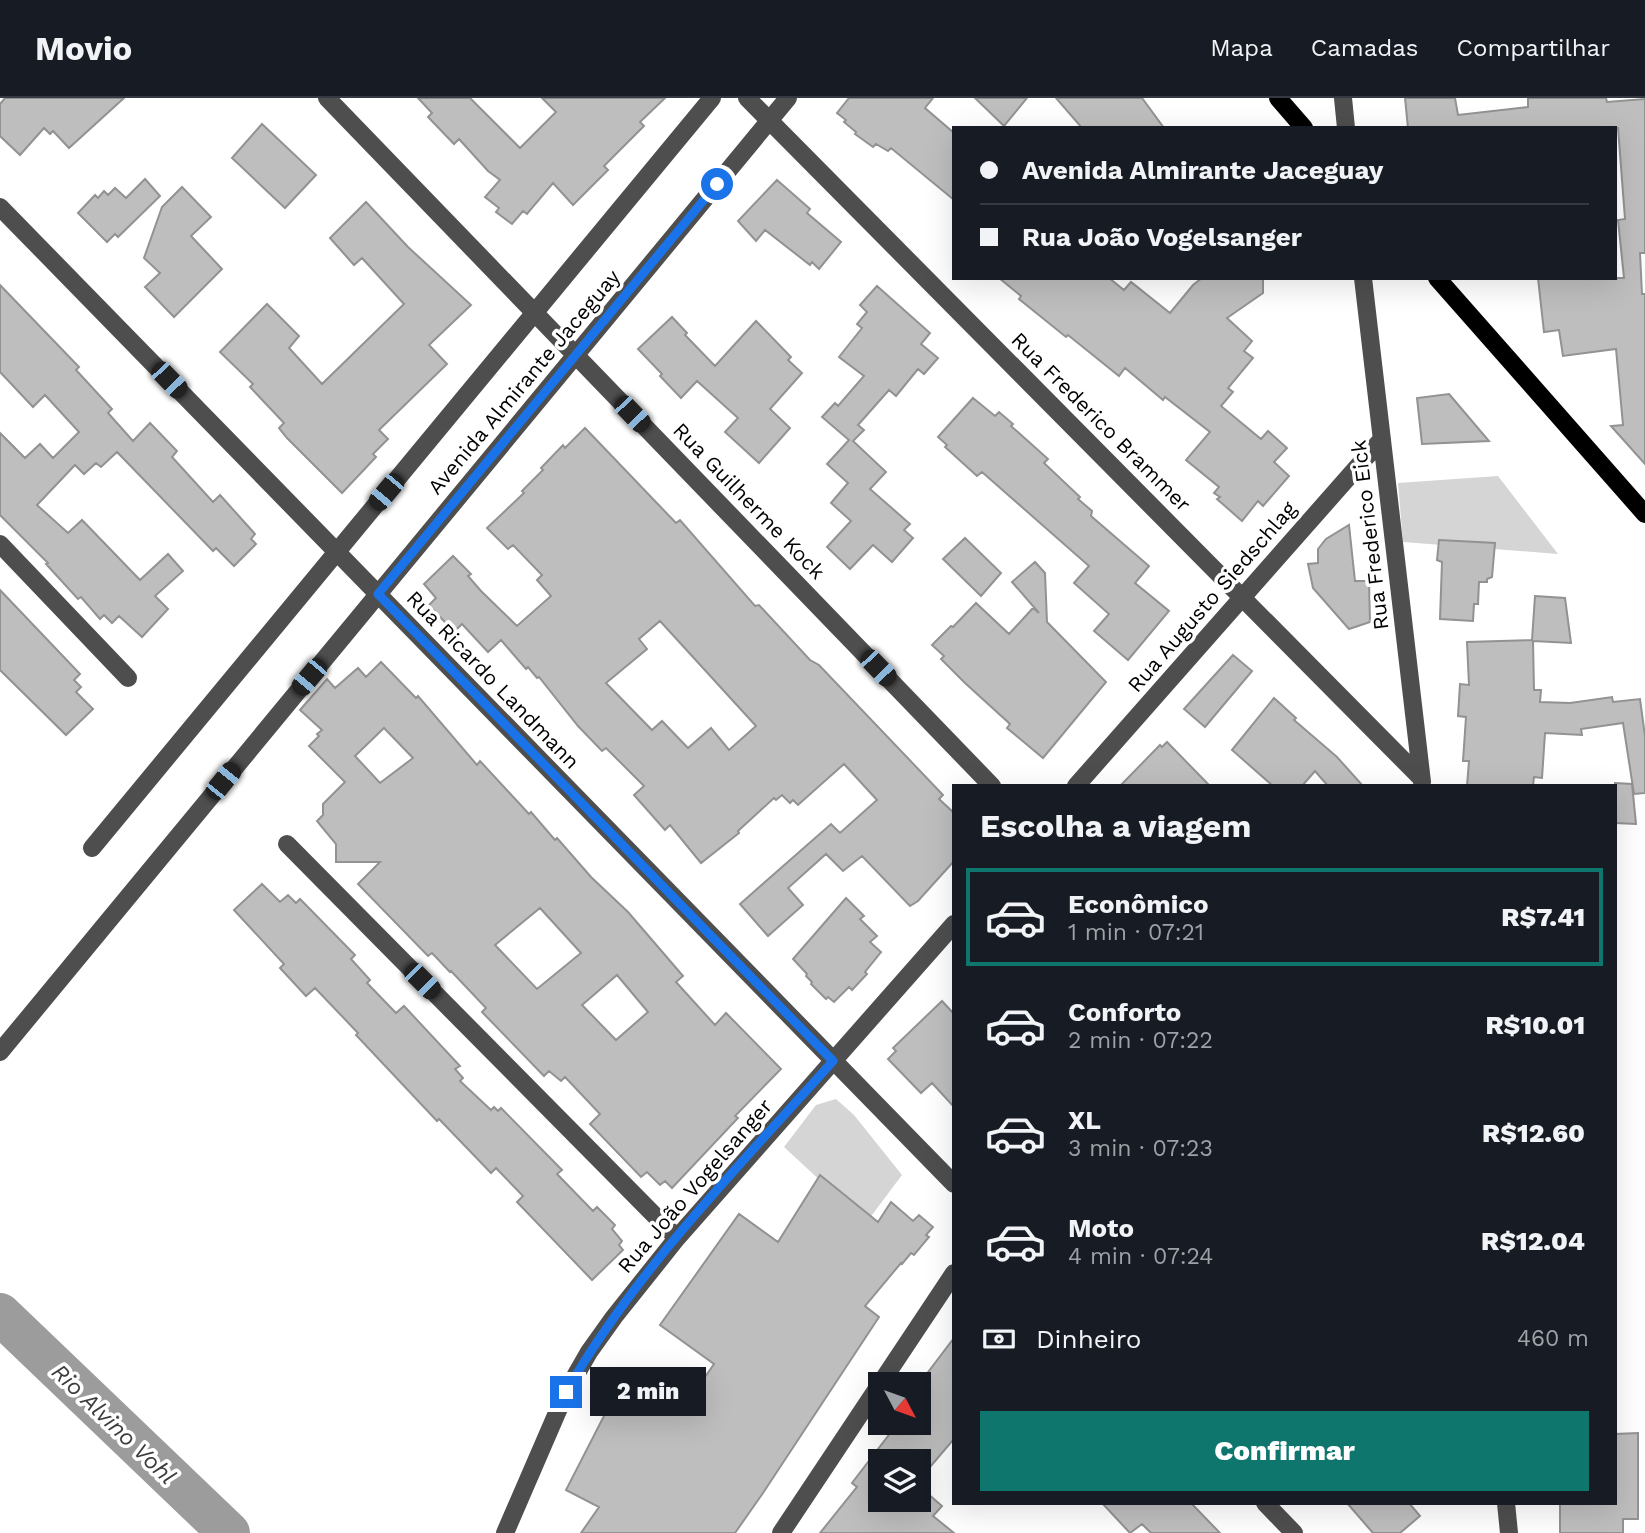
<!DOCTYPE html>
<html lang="pt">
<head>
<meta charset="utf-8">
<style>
	:root { --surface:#171b24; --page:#20242c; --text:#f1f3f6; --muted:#9ea1a6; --line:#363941; --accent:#0f766e }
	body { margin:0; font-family:"Work Sans",sans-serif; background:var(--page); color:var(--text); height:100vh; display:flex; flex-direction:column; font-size:26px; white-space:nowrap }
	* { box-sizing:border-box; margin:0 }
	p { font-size:23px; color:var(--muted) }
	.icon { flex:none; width:38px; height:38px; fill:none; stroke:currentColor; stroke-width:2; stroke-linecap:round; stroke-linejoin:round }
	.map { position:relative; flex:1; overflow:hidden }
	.side { position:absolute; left:952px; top:686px; width:665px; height:721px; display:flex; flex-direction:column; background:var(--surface); border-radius:0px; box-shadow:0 7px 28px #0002 }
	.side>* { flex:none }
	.hud { position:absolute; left:952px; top:28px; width:665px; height:154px; border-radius:0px; box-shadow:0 7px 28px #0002; display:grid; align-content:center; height:154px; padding:0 28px; background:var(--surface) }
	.needle { width:46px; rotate:131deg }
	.fabs { position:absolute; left:868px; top:1274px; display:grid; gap:14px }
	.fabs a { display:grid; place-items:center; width:63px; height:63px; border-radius:0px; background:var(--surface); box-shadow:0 7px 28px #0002; font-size:35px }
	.end { position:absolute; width:32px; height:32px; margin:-16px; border:9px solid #1a73e8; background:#fff; box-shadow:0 0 0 4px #fff }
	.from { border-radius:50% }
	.bubble { position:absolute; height:49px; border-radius:0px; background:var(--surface); box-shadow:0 7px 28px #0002; font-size:23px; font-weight:800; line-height:49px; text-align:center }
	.car { position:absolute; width:21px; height:42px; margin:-21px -10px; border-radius:9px; box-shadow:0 0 5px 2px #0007; background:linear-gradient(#222 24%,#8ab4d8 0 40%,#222 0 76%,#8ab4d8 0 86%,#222 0) }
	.hud b { display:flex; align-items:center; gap:24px; height:66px; font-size:26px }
	.hud b+b { border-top:2px solid var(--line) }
	.hud i { width:18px; height:18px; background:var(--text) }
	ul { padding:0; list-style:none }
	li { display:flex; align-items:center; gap:21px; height:98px; margin:0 14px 10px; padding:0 14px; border:4px solid transparent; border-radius:0px }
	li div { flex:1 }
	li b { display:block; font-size:26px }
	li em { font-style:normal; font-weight:800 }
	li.on { border-color:var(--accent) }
	li>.icon { width:63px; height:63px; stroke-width:1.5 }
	h2 { padding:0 28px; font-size:32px; line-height:84px }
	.pay { display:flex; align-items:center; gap:18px; height:77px; padding:0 28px; font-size:26px }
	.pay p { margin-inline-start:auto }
	.cta { display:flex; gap:14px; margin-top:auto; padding:14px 28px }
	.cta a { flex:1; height:80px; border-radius:0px; background:var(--accent); color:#fff; font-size:28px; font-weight:800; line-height:80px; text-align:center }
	header { display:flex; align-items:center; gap:42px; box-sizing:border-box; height:98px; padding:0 35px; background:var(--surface); border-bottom:2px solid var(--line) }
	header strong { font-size:33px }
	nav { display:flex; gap:38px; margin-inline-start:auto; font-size:24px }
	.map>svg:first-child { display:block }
</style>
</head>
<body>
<header>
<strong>Movio</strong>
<nav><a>Mapa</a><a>Camadas</a><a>Compartilhar</a></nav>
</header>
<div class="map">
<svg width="1645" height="1435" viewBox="0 0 1645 1435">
	<rect width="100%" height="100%" fill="#fff"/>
	<path fill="#d5d5d5" d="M1498,378l60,78 -155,-12 -5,-59z
		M836,1001l18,16 48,60 -36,48 -82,-76 32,-42z"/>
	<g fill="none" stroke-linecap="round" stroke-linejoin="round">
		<path stroke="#9c9c9c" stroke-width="42" d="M0,1216l229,219"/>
	</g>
	<path fill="#bebebe" stroke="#929292" stroke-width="2" fill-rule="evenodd" d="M5,0h119l-55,50 -16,-17 -3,3 -6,-6 -24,27 -20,-19v-32z
		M418,0h52l50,50 36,-36 -14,-14h123l-25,24 4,4 -40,40 4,4 -35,35 -20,-22 -26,31 -4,-3 -11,13 -16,-12 3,-4 -14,-11 15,-17 -12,-9 -29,-32 -5,5 -26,-27 4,-4z
		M849,0h84l-8,10 29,25v67l-63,-52 -3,3 -12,-7 -3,3 -18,-13 1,-2 -12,-10 2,-2 -9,-7z
		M975,0h52l-23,28z
		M1056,0h86l22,30h-82z
		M1405,0h50l3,17 70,-8v-9h78l1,4 38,-3v154h-5l2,41h3v170l-34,-38 12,-1 -7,-76 -53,7 -4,-26 -15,2 -6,-54h86l-6,-58 7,-1 -7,-91h-210z
		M262,26l54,51 -31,33 -53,-50z
		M145,81l15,17 -42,41 -3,-3 -8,8 -29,-29 17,-18 3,3 6,-7 4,4 7,-7 11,10z
		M777,82l33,29 -3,4 34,29 -22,27 -7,-7 -2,3 -45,-35 -9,11 -18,-20z
		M182,89l29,30 -20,19 31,33 -48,48 -29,-30 15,-14 -16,-15 18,-51z
		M366,104l42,45 63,58 -42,40 18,19 -68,66 9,9 -15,15 3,3 -34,36 -55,-55 -8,-10 5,-5 -34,-36 3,-3 -33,-32 47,-48 32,32 -10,12 33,36 82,-80 -42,-46 -8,7 -24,-27z
		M999,180h110l15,12 7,-8 39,31 23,-28 9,-7 61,1v14l-36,25 25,23 -8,10 9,7 -25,30 5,4 -12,14 40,33 7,-8 19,17 -13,14 15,14 -26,30 -5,-5 -16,20 -25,-22 3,-2 -6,-4 5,-6 -33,-27 24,-28 -45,-35 -2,3 -38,-32 -6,8 -51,-41 -2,2 -47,-38 2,-3z
		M0,187l79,82 -3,3 36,39 -4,4 25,28 17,-18 27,28 -5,6 41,45 7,-7 35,39 -4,5 5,5 -22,22 -18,-18 -3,3 -96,-99 -16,15 -5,-4 -12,11 -9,-9 -38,40 31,28 14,-13 58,60 28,-26 15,17 -28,25 13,13 -26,28 -23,-21 -7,7 -8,-8 -4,4 -19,-22 -3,2 -32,-35 2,-1 -48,-48v-82l25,25 15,-14 13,14 26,-26 -34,-37 -12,12 -33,-35z
		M877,188l53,47 -9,11 17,14 -14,16 -6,-5 -22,27 -7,-6 -31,35 6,5 -11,11 33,31 -16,17 40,35 -6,6 9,8 -21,24 -19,-17 -23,24 -23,-22 24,-26 -20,-18 17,-20 -21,-19 22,-24 -27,-23 13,-14 3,3 26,-30 -25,-19 23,-29 -5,-4 10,-12 -7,-7z
		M672,219l15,16 -2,2 30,31 41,-45 35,36 -3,3 14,13 -32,36 20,19 -31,35 -34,-31 13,-14 -41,-37 -16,17 -21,-22 2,-2 -24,-25z
		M1449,296l40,47 -67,3 -5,-46z
		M973,300l22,18 4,-4 14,12 -2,2 37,33 -4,4 36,34 -2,2 14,12 -1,5 58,50 -14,17 34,28 -41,49 -34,-29 15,-17 -35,-31 15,-17 -107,-94 -5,4 -32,-29 2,-2 -9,-8z
		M585,330l91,95 4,-3 75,86 4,-1 51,55 9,5 124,130 -4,4 15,14v48l-36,40 -8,5 -48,-50 -19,15 -17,-17 -38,34 15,17 -35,31 -28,-32 91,-80 9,9 37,-33 -33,-36 -46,41 -5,-5 -3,3 -8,-8 -6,5 -2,-2 -36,33 1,2 -38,30 -31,-38 -5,5 -31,-35 10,-9 -38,-38 -4,3 -24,-25 -39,-49 -2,1 -9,-11 -2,2 -25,-29 -13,12 -26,-28 -8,8 -25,-27 7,-7 -12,-14 29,-28 18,18 -3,2 13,15 36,35 34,-30 -14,-16 5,-5 -29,-30 -5,4 -21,-21 37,-35 -2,-2 21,-21 -2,-2 22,-23 2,3zM660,523l96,105 -27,24 -18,-22 -23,20 -26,-27 -10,9 -46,-47 41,-34 -8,-10z
		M1349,427l6,56h14l1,41 -21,7 -36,-41 -5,-24 10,-1v-14l8,-10z
		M965,440l36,35 -20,23 -38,-37z
		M1439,442l56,3 -3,34 -5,2v3h-8l-1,22h-4l-1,17 -33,-2 2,-57 -5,-2z
		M1035,464l10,11 2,49 59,60 -63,76 -36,-30 3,-4 -45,-41 -24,-24 3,-3 -12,-11 19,-19 2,1 23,-24 33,31 24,-26 6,5 -27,-31z
		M0,492l80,84 -6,6 7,7 -5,5 17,17 -27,26 -66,-65z
		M1535,498l30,2 6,45 -38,-2 1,49h7l-1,12 30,1 42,-6 1,5 27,-3 5,37v57l-11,1 -11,-71 -42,6 1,6 -37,-2 -3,45 -8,-1 -1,9h-66l2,-25h-6l3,-44 -8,-1 2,-32 9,1 -2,-43 65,-2z
		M1233,557l19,16 -47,56 -21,-18z
		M381,564l35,36 2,-2 59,69 3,-4 49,53 2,-2 24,28 2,-2 34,39 37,35 55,64 -7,6 39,43 11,-12 55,56 -46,47 3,2 -66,70 -7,-7 -5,4 -13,-13 -6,5 -51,-53 10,-10 -35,-37 -4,4 -12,-10 -5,5 -62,-64 4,-4 -35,-37 -1,1 -18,-19 -4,3 -70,-72 22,-22h-44v-18l-19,-23 6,-6v-11l22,-22 -36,-36 10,-10 -2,-2 5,-4 -22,-20 27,-31 8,9 23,-20 8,9zM384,630l29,30 -33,25 -25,-27zM540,810l41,45 -44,36 -42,-44zM617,877l31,37 -32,28 -34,-35z
		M1274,600l22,20 -2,2 43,37 26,29h-35l-13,-15 -13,15h-29l-41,-36z
		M1167,644l43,44h-90l40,-41 2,2z
		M1615,685l17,1 4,40 -21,-1z
		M262,786l18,18 8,-7 8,8 4,-4 55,56 -4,4 19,21 -3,3 29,30 8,-7 56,60 -5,3 8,9 -3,3 31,29 3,-3 4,4 3,-3 61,62 -5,4 36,37 4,-4 18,18 -3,4 10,12 -3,4 4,5 -31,30 -75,-78 6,-6 -27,-28 -5,5 -52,-54 -2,2 -81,-86 2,-2 -43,-45 -9,8 -26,-28 4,-4 -50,-54z
		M846,800l18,18 -4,3 17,17 -7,6 11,10 -16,20 2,2 -15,16 -3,-3 -15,15 -6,-5 -2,2 -15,-15 1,-2 -6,-6 1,-2 -14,-15z
		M942,903l12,13v93l-22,-24 -11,10 -33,-34 8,-8 -3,-3z
		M820,1077l58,47 13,-20 22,19 6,-6 14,12 -7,8 3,2 -15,18 -3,-2 -9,11 -1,-1 -36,43 14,11 -116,176 -28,40h-154l18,-26 -33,-17 62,-121 61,31 25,-36 -54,-39 79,-111 39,28z
		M954,1240v101l-35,41v-19h-39v39h39v-14l23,20 -9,10 21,17h-134l37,-46 -5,-4 46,-60h21v-39z
		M1638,1335v86h-15v14h-63v-30h55v-69z
		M1102,1405h89l29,30h-69l-9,-9 -12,9z
		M1347,1405h62l11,13 -20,17h-27z"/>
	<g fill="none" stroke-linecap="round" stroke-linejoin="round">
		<path stroke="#4e4e4e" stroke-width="18" d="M327,0l665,688
			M747,0l674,680
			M1343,0l3,30
			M0,109l954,977
			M1363,180l59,504
			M0,446l128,134
			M1076,688l306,-347
			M287,746l390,394
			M92,750l620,-750
			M0,954l788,-954
			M1265,1405l29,30
			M1506,1405l3,30
			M505,1435l61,-141 23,-40 25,-35 63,-79 277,-314
			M781,1435l173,-260"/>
		<path stroke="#000" stroke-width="18" d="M1278,0l26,30
			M1437,180l208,236"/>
	</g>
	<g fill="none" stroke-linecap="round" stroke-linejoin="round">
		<path stroke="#1a73e8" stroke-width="9" d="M566,1294c69,-121 175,-228 267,-331l-455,-467 339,-410"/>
	</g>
	<g text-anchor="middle" stroke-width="7" stroke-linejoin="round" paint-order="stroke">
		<g font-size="21" fill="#000" stroke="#fff">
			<text transform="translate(524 284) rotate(-50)" y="7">Avenida Almirante Jaceguay</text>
			<text transform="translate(1101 324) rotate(45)" y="7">Rua Frederico Brammer</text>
			<text transform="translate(749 403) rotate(46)" y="7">Rua Guilherme Kock</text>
			<text transform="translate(1370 437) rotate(-97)" y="7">Rua Frederico Eick</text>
			<text transform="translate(1212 499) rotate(-49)" y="7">Rua Augusto Siedschlag</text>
			<text transform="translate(493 582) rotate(46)" y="7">Rua Ricardo Landmann</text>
			<text transform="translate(695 1088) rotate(-49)" y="7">Rua João Vogelsanger</text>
		</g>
		<g font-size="23" font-style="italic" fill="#3d3d3d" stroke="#fff">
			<text transform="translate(114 1326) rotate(44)" y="8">Rio Alvino Vohl</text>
		</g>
	</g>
</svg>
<div class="fabs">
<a><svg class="needle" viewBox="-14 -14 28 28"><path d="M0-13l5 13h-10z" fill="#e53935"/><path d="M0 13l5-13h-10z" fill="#9ea1a6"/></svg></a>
<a><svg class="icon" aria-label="layers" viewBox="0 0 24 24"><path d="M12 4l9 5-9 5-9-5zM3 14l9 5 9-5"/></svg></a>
</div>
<i class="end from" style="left:717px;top:86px"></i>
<i class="end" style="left:566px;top:1294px"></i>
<div class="bubble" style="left:590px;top:1269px;width:116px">2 min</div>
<i class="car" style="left:169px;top:282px;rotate:136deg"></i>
<i class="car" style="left:632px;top:316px;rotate:136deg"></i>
<i class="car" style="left:386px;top:394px;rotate:220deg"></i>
<i class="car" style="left:878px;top:570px;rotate:136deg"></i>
<i class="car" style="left:309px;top:579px;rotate:220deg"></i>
<i class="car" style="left:223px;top:683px;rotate:39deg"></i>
<i class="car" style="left:422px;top:883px;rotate:135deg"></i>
<div class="hud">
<b><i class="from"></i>Avenida Almirante Jaceguay</b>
<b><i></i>Rua João Vogelsanger</b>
</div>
<section class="side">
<h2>Escolha a viagem</h2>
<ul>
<li class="on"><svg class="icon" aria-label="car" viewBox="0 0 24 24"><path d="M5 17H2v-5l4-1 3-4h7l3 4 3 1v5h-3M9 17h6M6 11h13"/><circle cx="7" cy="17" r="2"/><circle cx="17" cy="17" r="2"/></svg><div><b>Econômico</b><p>1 min · 07:21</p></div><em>R$7.41</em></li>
<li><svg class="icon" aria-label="car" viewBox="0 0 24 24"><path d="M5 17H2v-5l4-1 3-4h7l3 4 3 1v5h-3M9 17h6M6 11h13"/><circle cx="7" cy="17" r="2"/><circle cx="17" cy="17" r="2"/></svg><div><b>Conforto</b><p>2 min · 07:22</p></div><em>R$10.01</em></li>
<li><svg class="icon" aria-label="car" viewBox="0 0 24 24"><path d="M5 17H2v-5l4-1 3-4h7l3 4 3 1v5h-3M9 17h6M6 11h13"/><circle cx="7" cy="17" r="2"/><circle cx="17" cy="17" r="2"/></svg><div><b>XL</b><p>3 min · 07:23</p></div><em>R$12.60</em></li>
<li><svg class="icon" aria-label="car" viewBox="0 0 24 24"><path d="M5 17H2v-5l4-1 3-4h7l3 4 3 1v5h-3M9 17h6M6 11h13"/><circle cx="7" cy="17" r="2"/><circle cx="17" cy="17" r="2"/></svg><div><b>Moto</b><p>4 min · 07:24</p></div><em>R$12.04</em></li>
</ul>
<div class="pay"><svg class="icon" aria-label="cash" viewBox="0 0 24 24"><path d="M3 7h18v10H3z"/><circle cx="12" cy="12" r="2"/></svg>Dinheiro<p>460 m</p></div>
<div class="cta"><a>Confirmar</a></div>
</section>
</div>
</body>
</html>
